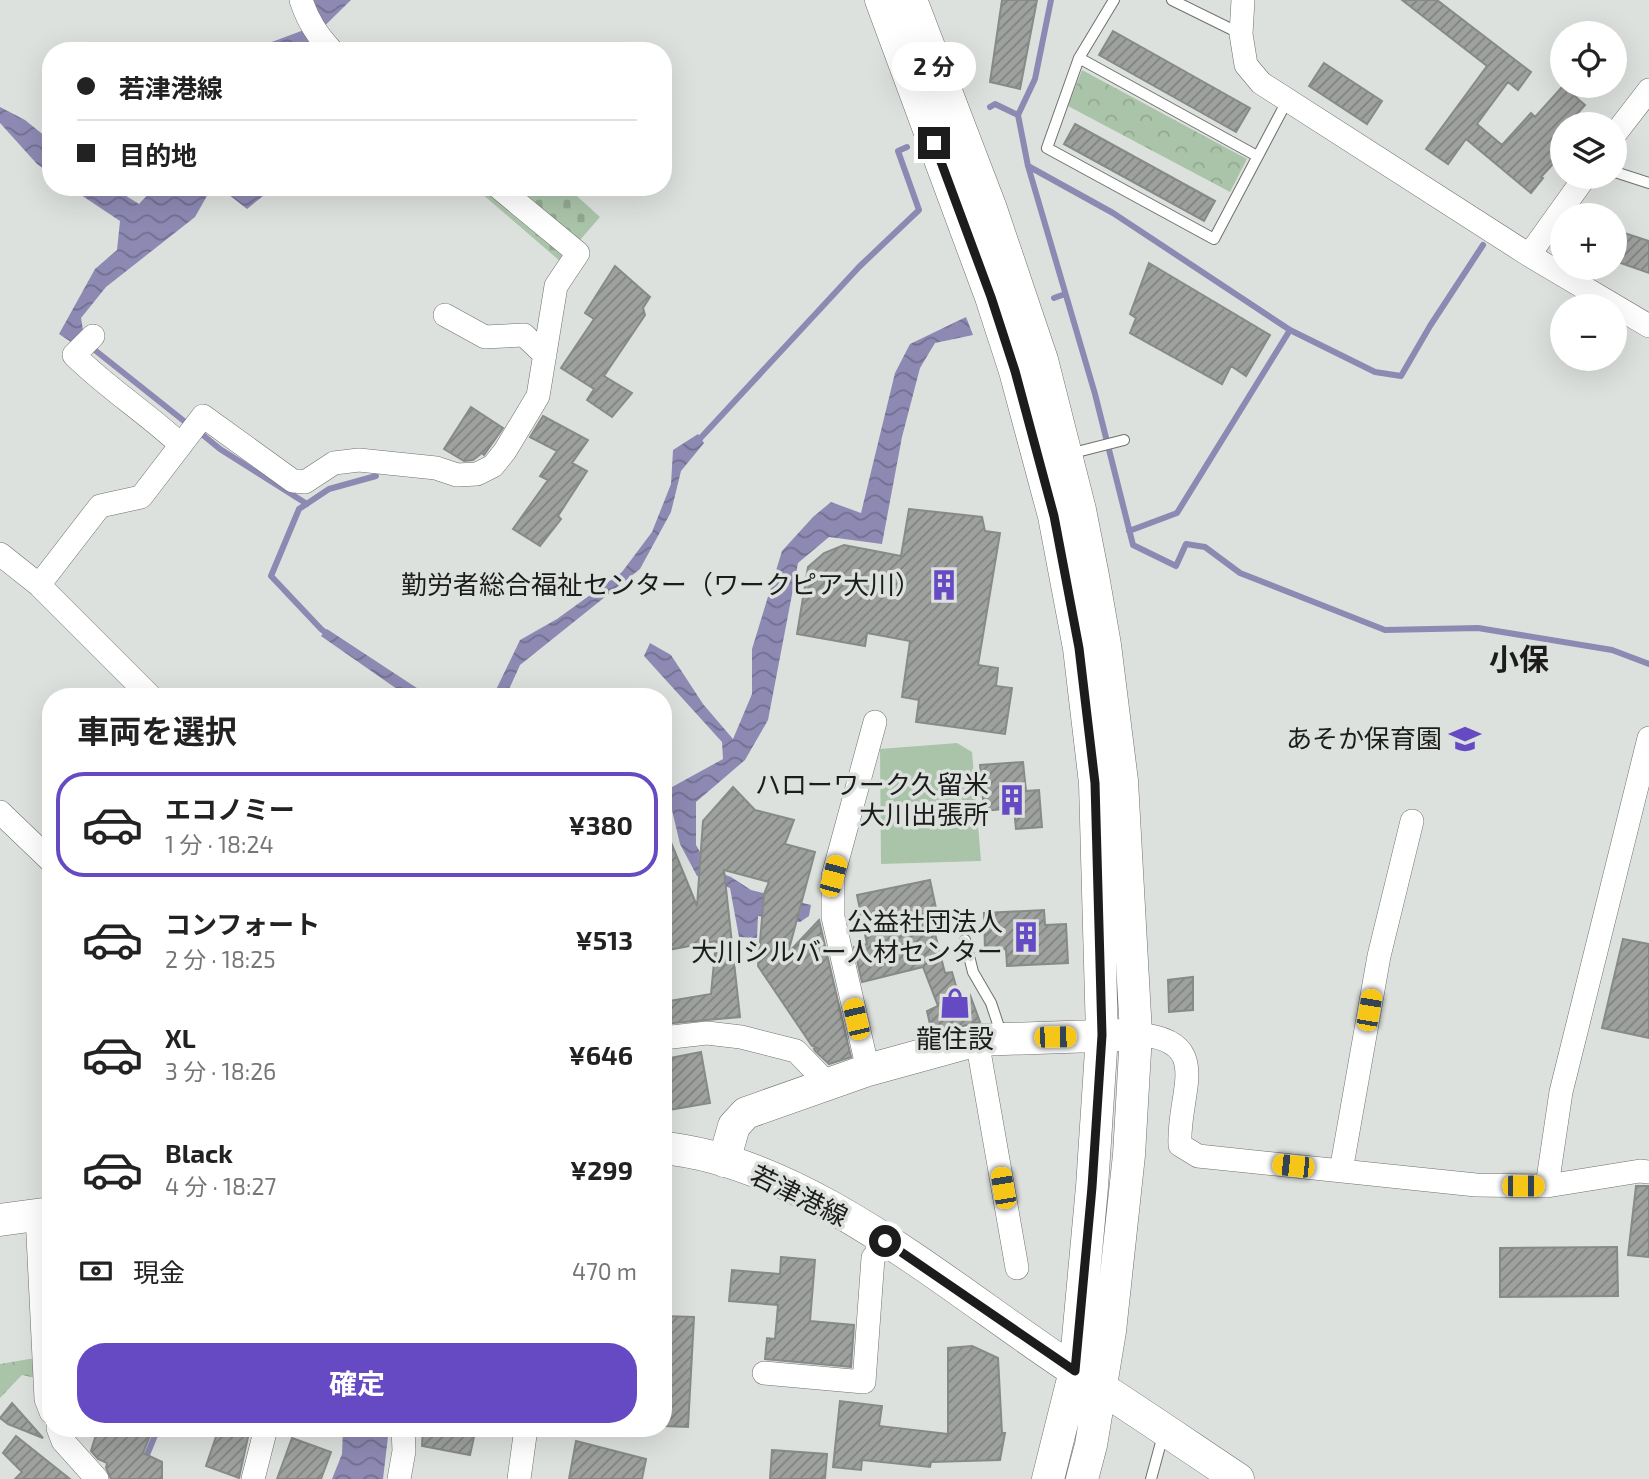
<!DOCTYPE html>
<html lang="ja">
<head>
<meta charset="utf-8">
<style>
	:root { --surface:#fff; --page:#f2f2f2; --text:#222; --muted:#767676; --line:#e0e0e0; --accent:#654ac3 }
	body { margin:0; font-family:"Exo 2","Noto Sans JP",sans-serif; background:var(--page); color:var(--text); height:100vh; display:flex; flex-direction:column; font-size:26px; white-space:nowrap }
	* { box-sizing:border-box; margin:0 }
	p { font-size:23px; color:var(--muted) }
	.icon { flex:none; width:38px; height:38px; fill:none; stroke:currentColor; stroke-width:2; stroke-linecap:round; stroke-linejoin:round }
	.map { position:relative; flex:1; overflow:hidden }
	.side { position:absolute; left:42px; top:688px; width:630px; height:749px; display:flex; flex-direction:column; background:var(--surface); border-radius:28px; box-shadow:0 7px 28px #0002 }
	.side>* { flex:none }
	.guide { position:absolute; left:42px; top:42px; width:630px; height:154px; border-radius:28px; box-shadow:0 7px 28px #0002; display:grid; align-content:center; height:154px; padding:0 35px; background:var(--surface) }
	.controls { position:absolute; left:1550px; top:21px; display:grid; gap:14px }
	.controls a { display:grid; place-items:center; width:77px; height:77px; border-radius:50%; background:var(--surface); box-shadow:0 7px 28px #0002; font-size:35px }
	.end { position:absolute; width:32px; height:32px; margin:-16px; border:9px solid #1b1c1b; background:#fff; box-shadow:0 0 0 4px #fff }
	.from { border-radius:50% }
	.bubble { position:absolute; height:49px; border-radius:24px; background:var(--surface); box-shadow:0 7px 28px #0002; font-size:23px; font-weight:700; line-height:49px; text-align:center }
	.car { position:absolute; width:21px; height:42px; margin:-21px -10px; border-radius:9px; box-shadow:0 0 5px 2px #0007; background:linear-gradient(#f5c518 24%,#345 0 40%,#f5c518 0 76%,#345 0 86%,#f5c518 0) }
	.guide b { display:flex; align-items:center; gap:24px; height:66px; font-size:26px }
	.guide b+b { border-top:2px solid var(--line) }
	.guide i { width:18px; height:18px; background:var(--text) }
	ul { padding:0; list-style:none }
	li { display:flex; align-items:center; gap:21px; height:105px; margin:0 14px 10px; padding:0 21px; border:4px solid transparent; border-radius:28px }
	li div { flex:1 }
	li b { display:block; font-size:26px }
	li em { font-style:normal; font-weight:700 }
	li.selected { border-color:var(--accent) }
	li>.icon { width:63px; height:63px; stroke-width:1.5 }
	h2 { padding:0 35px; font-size:32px; line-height:84px }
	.pay { display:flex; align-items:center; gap:18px; height:77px; padding:0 35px; font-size:26px }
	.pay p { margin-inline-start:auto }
	.primary-button { display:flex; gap:14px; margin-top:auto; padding:14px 35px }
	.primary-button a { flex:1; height:80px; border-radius:28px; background:var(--accent); color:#fff; font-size:28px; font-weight:700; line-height:80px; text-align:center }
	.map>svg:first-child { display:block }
</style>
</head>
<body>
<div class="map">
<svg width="1649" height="1479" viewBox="0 0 1649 1479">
	<defs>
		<pattern id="forest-crowns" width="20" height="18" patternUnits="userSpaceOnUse" patternTransform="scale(1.75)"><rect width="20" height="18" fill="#aac4a9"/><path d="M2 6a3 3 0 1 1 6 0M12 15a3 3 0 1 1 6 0" fill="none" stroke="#92a891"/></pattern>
		<pattern id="cemetery-stones" width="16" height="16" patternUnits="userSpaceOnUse" patternTransform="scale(1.75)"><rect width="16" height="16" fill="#aac4a9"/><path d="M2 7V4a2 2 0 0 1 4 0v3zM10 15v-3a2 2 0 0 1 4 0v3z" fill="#92a891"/></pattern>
		<pattern id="water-waves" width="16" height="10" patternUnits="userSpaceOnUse" patternTransform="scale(1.75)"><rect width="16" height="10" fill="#8d89b3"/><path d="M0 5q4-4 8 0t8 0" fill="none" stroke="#726f91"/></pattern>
		<pattern id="building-hatch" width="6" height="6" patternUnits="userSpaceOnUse" patternTransform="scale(1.75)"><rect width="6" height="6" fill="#9ea19e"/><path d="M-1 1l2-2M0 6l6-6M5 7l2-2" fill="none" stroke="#808280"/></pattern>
	</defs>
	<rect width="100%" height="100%" fill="#dde1dd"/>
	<path fill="#aac4a9" d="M957,743l15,9 9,109 -100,3 -1,-115z"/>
	<path fill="url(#forest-crowns)" d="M1082,70l165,89 -17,33 -162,-86z
		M41,1357l-1,22 -18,-4 -22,23v-34z"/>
	<path fill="url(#cemetery-stones)" d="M474,187h93l33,30 -39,45z"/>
	<path fill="url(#water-waves)" d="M306,0h45l-52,51h-36l6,-8 35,-13z
		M0,107l25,13 26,21v33l-14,-10 -37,-41z
		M69,187h43l27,17 16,-17h57l-17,30 -89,70 -25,31 3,18 -10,8 -15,-10 36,-65 22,-19 3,-29z
		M219,187h44l5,5 -21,17z
		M966,317l7,18 -38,8 -15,25 -18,69 -20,107 -53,-7 -31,26 -30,157 -23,40 -49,42v43l14,24 21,8 20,13 60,15 -2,11 -9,6 -42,-6 -1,22 -18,-1 -9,-49 -33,-12 -17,-32 -9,-38 -8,2v-16l60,-33 -1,-17 -78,-86 6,-13 21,12 32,49 30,35 19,-45v-45l30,-98 31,-34 18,-15 30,11 34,-140 15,-29z
		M698,434l6,9 -23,28 -10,41 -31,57 -120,96 -14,31h-13l27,-56 37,-21 65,-47 30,-40 19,-48 2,-34z
		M327,629l102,67h-22l-86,-60z
		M343,1428h46l-6,51h-51l10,-25z"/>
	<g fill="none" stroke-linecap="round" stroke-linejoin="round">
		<path stroke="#8d89b3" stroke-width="6" d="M1051,0l-16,79 -17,36 10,51 67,228 38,151 43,21 10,-22 19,3 35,26 145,57 93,-2 134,22 37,14
			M990,107l5,-3 23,11
			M1028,166l85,47 177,117 85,42 26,4 29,-50 53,-81
			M1054,298l11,-4
			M91,347l98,78
			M198,431l22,18 87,55
			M695,444l164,-177 60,-57 -21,-59 9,-4
			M1129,531l48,-18 113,-183
			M331,637l-10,-8 -50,-53 28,-67 30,-20 47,-13
			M144,1462l14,-34"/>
	</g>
	<path fill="url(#building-hatch)" stroke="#878b87" stroke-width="2" d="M1002,0h35l-17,89 -30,-7z
		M1402,0h35l94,72 -13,18 -10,-8 -31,42 25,21 29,-32 4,4 28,-31 22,19 -17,19h-5v29l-22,24 2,1 -12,15 -65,-54 -18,25 -22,-15 61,-83z
		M1113,31l137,77 -14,24 -137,-77z
		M1324,63l58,38 -15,23 -58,-38z
		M1075,124l140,77 -11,20 -140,-77z
		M1615,230l34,11v32l-34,-12z
		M1149,263l121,72 -24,41 -15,-10 -9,18 -92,-51 6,-15 -6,-4z
		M615,266l35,31 -7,11 2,7 -41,61 28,17 -20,24 -25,-17 7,-11 -33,-21 33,-49 -9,-6z
		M471,407l32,21 -19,27 -2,-2 -9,7 -9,1 -20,-12z
		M543,416l45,24 -16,23 15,8 -29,45 3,3 -21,27 -27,-17 35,-49 -8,-4 17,-25 -27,-14z
		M909,509l73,8 3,14 15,2 -22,132 20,3 -2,18 16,2 -7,46 -89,-12 3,-22 -17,-3 8,-56 -43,-8 -2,13 -68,-12 11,-67 16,-14 20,-8 57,11z
		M1023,762l3,29 13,-1 3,37 -26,2 -2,-21 -30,3 -4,-46z
		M733,787l22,23 39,10 -9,24 30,8 -27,101 31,-33 32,137 -22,7 -14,-13 -1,-2 4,-1 -6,-2 -54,-80 6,-72 5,-12 -45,-12 16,147 -77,7v-22l48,-8 5,-53 -53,10v-128l34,83 6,-85z
		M930,880l7,33 -7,1 15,59 7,-1 8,28 10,-5 10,27 -48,11 -5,-22 11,-5 -15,-39 -61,15 -8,-35 13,-3 -10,-49z
		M1044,910l1,15 21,-1 2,39 -61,3 -1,-17 -21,2 -1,-38z
		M1623,939l26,5v94l-47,-10z
		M1193,977v33l-24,2 -1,-32z
		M701,1052l9,51 -47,8v-46l8,-2 -1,-5z
		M1636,1186h13v71l-21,-2z
		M1617,1247l1,49 -118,1v-49z
		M781,1257l34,3 -5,61 44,4 -3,42 -86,-8 2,-21 8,1 3,-34 -49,-4 3,-31 48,4z
		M663,1316l31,1 -6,110 -25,-1z
		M972,1346l26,12 4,75h3l-5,27 -69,2 -1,5 -68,-7 -1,10 -28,-3 7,-66 42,5 -3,20 69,8v-86z
		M12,1403l31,35 -35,-14 -8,-6z
		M98,1428h55l-10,25 19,9v17h-51l-5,-11 1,-5 -9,-4 -7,-8z
		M219,1428h31l-11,50 -33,-12z
		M423,1428h53l-6,27 -48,-9z
		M16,1436l54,43h-55l7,-7 -19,-19z
		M292,1438l39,14 -10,27h-44z
		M576,1441l70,18 -4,20h-73z
		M772,1450l55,4 -2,25h-55z"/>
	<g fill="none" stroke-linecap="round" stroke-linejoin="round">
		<defs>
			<path id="lane" d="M1172,0l69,34
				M1079,58l35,-58
				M1257,156l-178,-98 -32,90 167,91 73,-138
				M1615,172l34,11
				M1069,454l55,-14
				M965,940l8,32 18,31 11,33
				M1151,1479l12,-44"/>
			<path id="street" d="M301,0c7,21 16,35 31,51
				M1243,0l-2,34 5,31 15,18 268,172 120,71
				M1615,134l34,-44
				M1529,255l56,-78
				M445,315l40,22 39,-2 21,20
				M93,336l-19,19c33,33 73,58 107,90
				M0,554l39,31 111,111
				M39,585l61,-79 41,-9 62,-81 90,65 12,1 29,-19 25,-3 77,8 21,7 20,-1 16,-8 12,-15 33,-55 18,-110 22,-33 -80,-66
				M0,812l51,49
				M1136,1034c80,6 41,59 44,111l18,11 278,29 71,1 93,-15 9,1
				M663,1038l44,-5 34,4 55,14 32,33
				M977,1040l40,228
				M868,1070l-35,-153v-41l42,-154
				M1341,1171l38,-215 33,-135
				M1547,1186l14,-94 88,-354
				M37,1215l9,184 5,13
				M764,1373l100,9 9,-124 12,-17
				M58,1428l5,13 34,38
				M253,1479l13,-51
				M399,1479l5,-28 -1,-23
				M519,1479l7,-51"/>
			<path id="secondary" d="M881,0l110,297 24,74 39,145 25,132 16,135 7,252 -10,152 -17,184 -27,108
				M911,0l80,209 51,151 38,150 13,66 12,69 17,136 14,253 -7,121 -19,176 -19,114 -9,34
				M663,1148c146,14 292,145 412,223 55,35 109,72 163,108
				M724,1161l10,-35 12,-13 122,-43 109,-30 146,-5
				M0,1220l51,-7"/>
		</defs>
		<use href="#lane" stroke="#6e716d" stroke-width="12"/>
		<use href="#street" stroke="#6e716d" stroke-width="24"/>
		<use href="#secondary" stroke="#6e716d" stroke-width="33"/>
		<use href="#lane" stroke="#fff" stroke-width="10"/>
		<use href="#street" stroke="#fff" stroke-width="23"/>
		<use href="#secondary" stroke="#fff" stroke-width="32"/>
	</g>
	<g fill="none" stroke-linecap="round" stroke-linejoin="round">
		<path stroke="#1b1c1b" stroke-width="9" d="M885,1241l190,130 17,-184 10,-152 -7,-252 -16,-135 -25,-132 -39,-145 -24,-74 -57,-154"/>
	</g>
	<defs>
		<symbol id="building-bare" viewBox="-9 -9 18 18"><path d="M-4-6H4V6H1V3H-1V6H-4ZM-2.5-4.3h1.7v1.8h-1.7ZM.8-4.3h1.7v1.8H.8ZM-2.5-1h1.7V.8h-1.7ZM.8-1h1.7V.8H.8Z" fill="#654ac3" stroke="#dde1dd" stroke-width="2.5" paint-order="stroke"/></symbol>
		<symbol id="school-bare" viewBox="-9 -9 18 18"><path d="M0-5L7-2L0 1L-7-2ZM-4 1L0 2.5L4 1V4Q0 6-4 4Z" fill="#654ac3" stroke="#dde1dd" stroke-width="2.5" paint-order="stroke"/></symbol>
		<symbol id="shop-bare" viewBox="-9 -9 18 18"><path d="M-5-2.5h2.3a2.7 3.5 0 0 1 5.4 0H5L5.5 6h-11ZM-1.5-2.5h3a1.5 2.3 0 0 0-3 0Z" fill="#654ac3" stroke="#dde1dd" stroke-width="2.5" paint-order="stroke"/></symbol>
	</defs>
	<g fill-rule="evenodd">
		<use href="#building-bare" x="922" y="563" width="44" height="44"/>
		<use href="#school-bare" x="1443" y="717" width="44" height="44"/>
		<use href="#building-bare" x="990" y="778" width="44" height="44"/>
		<use href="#building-bare" x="1004" y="915" width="44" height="44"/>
		<use href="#shop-bare" x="933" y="981" width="44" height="44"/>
	</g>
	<g text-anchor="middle" stroke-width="7" stroke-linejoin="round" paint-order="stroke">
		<g font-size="26" fill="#1b1c1b" stroke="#dde1dd" text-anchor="end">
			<text x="921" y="594">勤労者総合福祉センター（ワークピア大川）</text>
			<text x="1442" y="748">あそか保育園</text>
			<text x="989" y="794">ハローワーク久留米<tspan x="989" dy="30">大川出張所</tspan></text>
			<text x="1003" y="931">公益社団法人<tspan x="1003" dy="30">大川シルバー人材センター</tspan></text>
			<text x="955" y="1048" text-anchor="middle">龍住設</text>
		</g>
		<g font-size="26" fill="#1b1c1b" stroke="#dde1dd">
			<text transform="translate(799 1196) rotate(26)" y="9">若津港線</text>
		</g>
		<g font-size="30" font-weight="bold" fill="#1b1c1b" stroke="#dde1dd">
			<text x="1519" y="670">小保</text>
		</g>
	</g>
</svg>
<div class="controls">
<a><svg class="icon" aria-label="locate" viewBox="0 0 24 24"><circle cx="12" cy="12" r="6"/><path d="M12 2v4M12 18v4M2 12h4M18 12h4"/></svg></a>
<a><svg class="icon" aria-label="layers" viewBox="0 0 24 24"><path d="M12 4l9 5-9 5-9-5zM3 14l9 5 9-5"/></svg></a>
<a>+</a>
<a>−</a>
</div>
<i class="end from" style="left:885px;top:1241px"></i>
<i class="end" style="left:934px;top:143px"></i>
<div class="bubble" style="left:892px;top:42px;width:84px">2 分</div>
<i class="car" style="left:833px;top:876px;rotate:15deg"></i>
<i class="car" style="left:1369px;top:1010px;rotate:10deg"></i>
<i class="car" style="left:856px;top:1019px;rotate:347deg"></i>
<i class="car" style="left:1055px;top:1037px;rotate:89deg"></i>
<i class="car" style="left:1293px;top:1166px;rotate:276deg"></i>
<i class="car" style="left:1523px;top:1186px;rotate:90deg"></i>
<i class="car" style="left:1003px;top:1188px;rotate:350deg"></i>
<div class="guide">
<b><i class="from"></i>若津港線</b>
<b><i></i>目的地</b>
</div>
<section class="side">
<h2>車両を選択</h2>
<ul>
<li class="selected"><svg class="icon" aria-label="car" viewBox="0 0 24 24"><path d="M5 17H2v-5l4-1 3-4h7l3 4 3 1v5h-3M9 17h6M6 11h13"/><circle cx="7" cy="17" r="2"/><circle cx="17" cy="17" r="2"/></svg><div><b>エコノミー</b><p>1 分 · 18:24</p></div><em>¥380</em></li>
<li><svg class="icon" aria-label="car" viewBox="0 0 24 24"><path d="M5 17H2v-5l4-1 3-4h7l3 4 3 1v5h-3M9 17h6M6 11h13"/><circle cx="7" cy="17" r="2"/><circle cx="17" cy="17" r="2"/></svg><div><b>コンフォート</b><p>2 分 · 18:25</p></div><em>¥513</em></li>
<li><svg class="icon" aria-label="car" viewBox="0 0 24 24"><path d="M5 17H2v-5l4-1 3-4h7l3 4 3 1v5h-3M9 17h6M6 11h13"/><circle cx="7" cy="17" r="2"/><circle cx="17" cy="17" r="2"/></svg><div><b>XL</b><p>3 分 · 18:26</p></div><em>¥646</em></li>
<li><svg class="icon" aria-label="car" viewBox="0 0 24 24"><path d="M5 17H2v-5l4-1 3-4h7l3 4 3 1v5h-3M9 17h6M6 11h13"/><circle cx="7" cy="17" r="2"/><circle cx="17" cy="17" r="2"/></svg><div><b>Black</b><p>4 分 · 18:27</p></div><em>¥299</em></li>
</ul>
<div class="pay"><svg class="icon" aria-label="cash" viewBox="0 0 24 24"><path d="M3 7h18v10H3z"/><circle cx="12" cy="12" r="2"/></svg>現金<p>470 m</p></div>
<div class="primary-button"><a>確定</a></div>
</section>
</div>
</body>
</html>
